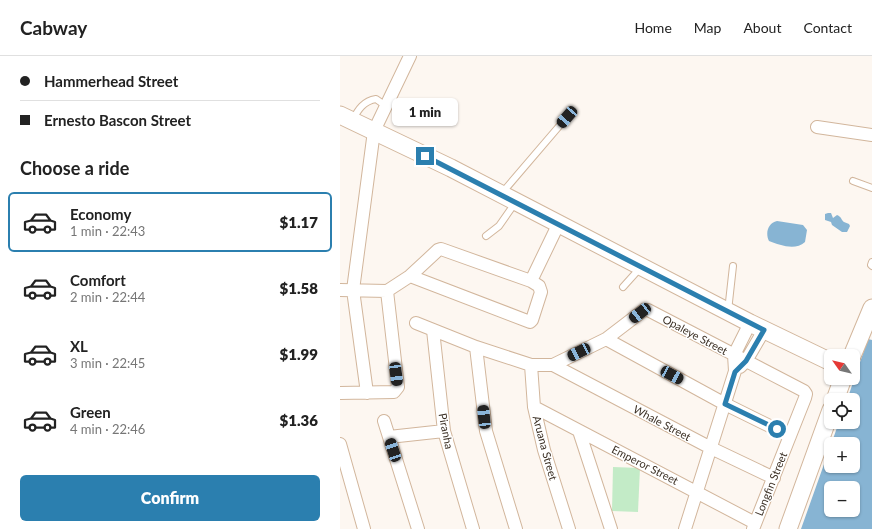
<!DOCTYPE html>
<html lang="en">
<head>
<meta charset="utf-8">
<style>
	:root { --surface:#fff; --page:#f6f6f6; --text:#222; --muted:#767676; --line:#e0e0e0; --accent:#2b7faf }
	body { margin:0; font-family:Lato,sans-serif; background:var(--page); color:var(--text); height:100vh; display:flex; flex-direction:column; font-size:15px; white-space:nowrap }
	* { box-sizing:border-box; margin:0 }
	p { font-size:13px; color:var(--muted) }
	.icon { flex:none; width:22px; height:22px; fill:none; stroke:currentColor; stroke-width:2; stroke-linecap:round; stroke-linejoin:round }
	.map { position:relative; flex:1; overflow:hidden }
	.sheet { display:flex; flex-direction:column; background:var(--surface); width:340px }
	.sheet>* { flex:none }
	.hud { display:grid; align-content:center; height:88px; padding:0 20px; background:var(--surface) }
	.needle { width:26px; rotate:304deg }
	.buttons { position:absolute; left:484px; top:293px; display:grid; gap:8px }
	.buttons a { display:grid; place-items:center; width:36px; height:36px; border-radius:6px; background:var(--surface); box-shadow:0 1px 3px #0004; font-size:20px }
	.end { position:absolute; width:18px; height:18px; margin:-9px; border:5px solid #2b7faf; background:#fff; box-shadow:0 0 0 2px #fff }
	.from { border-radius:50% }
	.bubble { position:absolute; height:28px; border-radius:6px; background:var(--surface); box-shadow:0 1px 3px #0004; font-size:13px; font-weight:800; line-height:28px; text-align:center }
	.car { position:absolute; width:12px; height:24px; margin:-12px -6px; border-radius:5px; box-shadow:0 0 3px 1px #0007; background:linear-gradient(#222 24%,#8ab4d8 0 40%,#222 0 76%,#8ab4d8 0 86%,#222 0) }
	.hud b { display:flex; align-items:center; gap:14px; height:38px; font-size:15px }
	.hud b+b { border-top:1px solid var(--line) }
	.hud i { width:10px; height:10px; background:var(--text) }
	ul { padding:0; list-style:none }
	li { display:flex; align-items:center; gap:12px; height:60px; margin:0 8px 6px; padding:0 12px; border:2px solid transparent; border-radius:6px }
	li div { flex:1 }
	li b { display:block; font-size:15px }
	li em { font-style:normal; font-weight:800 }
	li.selected { border-color:var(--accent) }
	li>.icon { width:36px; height:36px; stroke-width:1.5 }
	h2 { padding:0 20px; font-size:18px; line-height:48px }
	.action { display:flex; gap:8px; margin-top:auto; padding:8px 20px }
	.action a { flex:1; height:46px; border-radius:6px; background:var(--accent); color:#fff; font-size:16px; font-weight:800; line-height:46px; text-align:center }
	header { display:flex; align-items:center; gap:24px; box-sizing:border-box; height:56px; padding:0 20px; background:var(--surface); border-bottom:1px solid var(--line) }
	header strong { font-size:19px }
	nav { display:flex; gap:22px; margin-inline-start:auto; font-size:14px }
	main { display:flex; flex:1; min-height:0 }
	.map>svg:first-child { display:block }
</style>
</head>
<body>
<header>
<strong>Cabway</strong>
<nav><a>Home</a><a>Map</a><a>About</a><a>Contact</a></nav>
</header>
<main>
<section class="sheet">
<div class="hud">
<b><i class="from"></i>Hammerhead Street</b>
<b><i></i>Ernesto Bascon Street</b>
</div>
<h2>Choose a ride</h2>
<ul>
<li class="selected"><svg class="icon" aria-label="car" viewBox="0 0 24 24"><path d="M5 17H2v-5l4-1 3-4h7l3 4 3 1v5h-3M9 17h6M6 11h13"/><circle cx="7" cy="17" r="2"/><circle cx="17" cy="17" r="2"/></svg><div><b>Economy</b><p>1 min · 22:43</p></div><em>$1.17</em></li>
<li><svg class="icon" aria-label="car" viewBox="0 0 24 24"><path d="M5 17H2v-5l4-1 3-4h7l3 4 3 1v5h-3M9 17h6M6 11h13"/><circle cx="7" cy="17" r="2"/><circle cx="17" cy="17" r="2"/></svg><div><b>Comfort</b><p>2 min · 22:44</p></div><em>$1.58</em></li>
<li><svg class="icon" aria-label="car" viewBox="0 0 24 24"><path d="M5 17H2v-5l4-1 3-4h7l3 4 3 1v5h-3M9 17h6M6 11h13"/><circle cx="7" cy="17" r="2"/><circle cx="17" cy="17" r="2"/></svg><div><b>XL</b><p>3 min · 22:45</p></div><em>$1.99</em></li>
<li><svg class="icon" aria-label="car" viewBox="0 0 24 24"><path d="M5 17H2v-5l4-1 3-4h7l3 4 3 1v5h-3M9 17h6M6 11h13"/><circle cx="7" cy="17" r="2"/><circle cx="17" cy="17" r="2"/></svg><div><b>Green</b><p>4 min · 22:46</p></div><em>$1.36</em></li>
</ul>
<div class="action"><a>Confirm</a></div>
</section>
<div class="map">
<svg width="532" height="473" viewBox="0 0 532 473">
	<rect width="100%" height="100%" fill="#fdf7f1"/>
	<path fill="#c3ebc7" d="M273,411l27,1 -2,44 -26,-1z"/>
	<path fill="#87b4d3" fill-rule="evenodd" d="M488,157h3l2,5 4,-3c5,2 4,5 7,7l5,2 1,2 -3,6h-5l-10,-7 -1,-3 -6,-2v-6z
		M437,165l26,4 4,5 -2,12c-10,9 -25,3 -36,-1 -4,-8 -1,-18 8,-20z
		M528,283l4,1v189h-71l38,-107h14v-22h-6zM491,388h22v22h-22zM491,432h22v22h-22z"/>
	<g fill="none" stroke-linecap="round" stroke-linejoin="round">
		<defs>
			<path id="lane" d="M13,64c5,-11 11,-19 23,-21l10,7
				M513,125l19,7
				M162,137l65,-76
				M146,180l13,-10 16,-23
				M532,206l-1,3 1,1
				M283,231l18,-20
				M388,255l5,-45"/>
			<path id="street" d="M477,71l55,8
				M191,225l27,-56
				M0,234l47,1 23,-15 28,-26 3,-1 90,32 8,5 2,6 -9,28 -2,2 -120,-46
				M76,267l60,24 55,18h22l53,-26 34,-26 4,-3h4l156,81 2,3 -1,4 -52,131
				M93,274l11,101 29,98
				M266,283l119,65 65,32
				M136,291l10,84 30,98
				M191,309l3,42 10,43 25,79
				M213,309l158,83 63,30
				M400,311l6,-6 18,-31
				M0,337l54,-1 4,-5 -11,-96
				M27,337l-14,-103 21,-159 36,-75
				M194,351l221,116
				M44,365l34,108
				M239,375l32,98
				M49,381l55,-6
				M0,388l24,85
				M345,473l50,-158 -1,-16 16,-32"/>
			<path id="secondary" d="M0,59l111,53 299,155 81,39
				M512,300l20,-48
				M495,344l8,-22
				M448,473l43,-119"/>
		</defs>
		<use href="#lane" stroke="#d2b69c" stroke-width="8"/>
		<use href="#street" stroke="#d2b69c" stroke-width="14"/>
		<use href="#secondary" stroke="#d2b69c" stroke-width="19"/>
		<use href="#lane" stroke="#fff" stroke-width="6"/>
		<use href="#street" stroke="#fff" stroke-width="12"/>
		<use href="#secondary" stroke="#fff" stroke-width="17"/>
	</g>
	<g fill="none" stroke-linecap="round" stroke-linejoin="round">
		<path stroke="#2b7faf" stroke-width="5" d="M85,100l339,174 -18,31 -11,11 -10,32 52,25"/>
	</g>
	<g text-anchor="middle" stroke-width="3" stroke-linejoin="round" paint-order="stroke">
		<g font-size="11" fill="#3b3025" stroke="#fff">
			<text transform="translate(355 279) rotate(28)" y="4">Opaleye Street</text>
			<text transform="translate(322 367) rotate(28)" y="4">Whale Street</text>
			<text transform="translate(106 375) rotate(79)" y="4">Piranha</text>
			<text transform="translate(205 392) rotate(75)" y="4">Aruana Street</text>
			<text transform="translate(305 409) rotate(27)" y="4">Emperor Street</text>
			<text transform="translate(431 428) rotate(-68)" y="4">Longfin Street</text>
		</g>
	</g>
</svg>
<div class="buttons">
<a><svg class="needle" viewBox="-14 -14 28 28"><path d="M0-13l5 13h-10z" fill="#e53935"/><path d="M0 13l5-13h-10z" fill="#767676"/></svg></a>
<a><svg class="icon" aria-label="locate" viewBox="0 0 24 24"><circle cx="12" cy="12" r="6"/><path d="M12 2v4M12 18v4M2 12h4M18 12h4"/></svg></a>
<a>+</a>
<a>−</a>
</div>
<i class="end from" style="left:437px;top:373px"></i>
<i class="end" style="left:85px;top:100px"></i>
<div class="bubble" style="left:52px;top:42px;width:66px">1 min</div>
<i class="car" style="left:227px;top:61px;rotate:221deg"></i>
<i class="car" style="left:300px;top:257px;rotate:232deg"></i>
<i class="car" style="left:239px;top:296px;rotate:244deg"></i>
<i class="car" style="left:56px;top:318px;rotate:173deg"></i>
<i class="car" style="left:332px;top:319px;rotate:118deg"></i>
<i class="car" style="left:144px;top:361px;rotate:354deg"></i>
<i class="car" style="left:53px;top:394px;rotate:342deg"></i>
</div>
</main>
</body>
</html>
